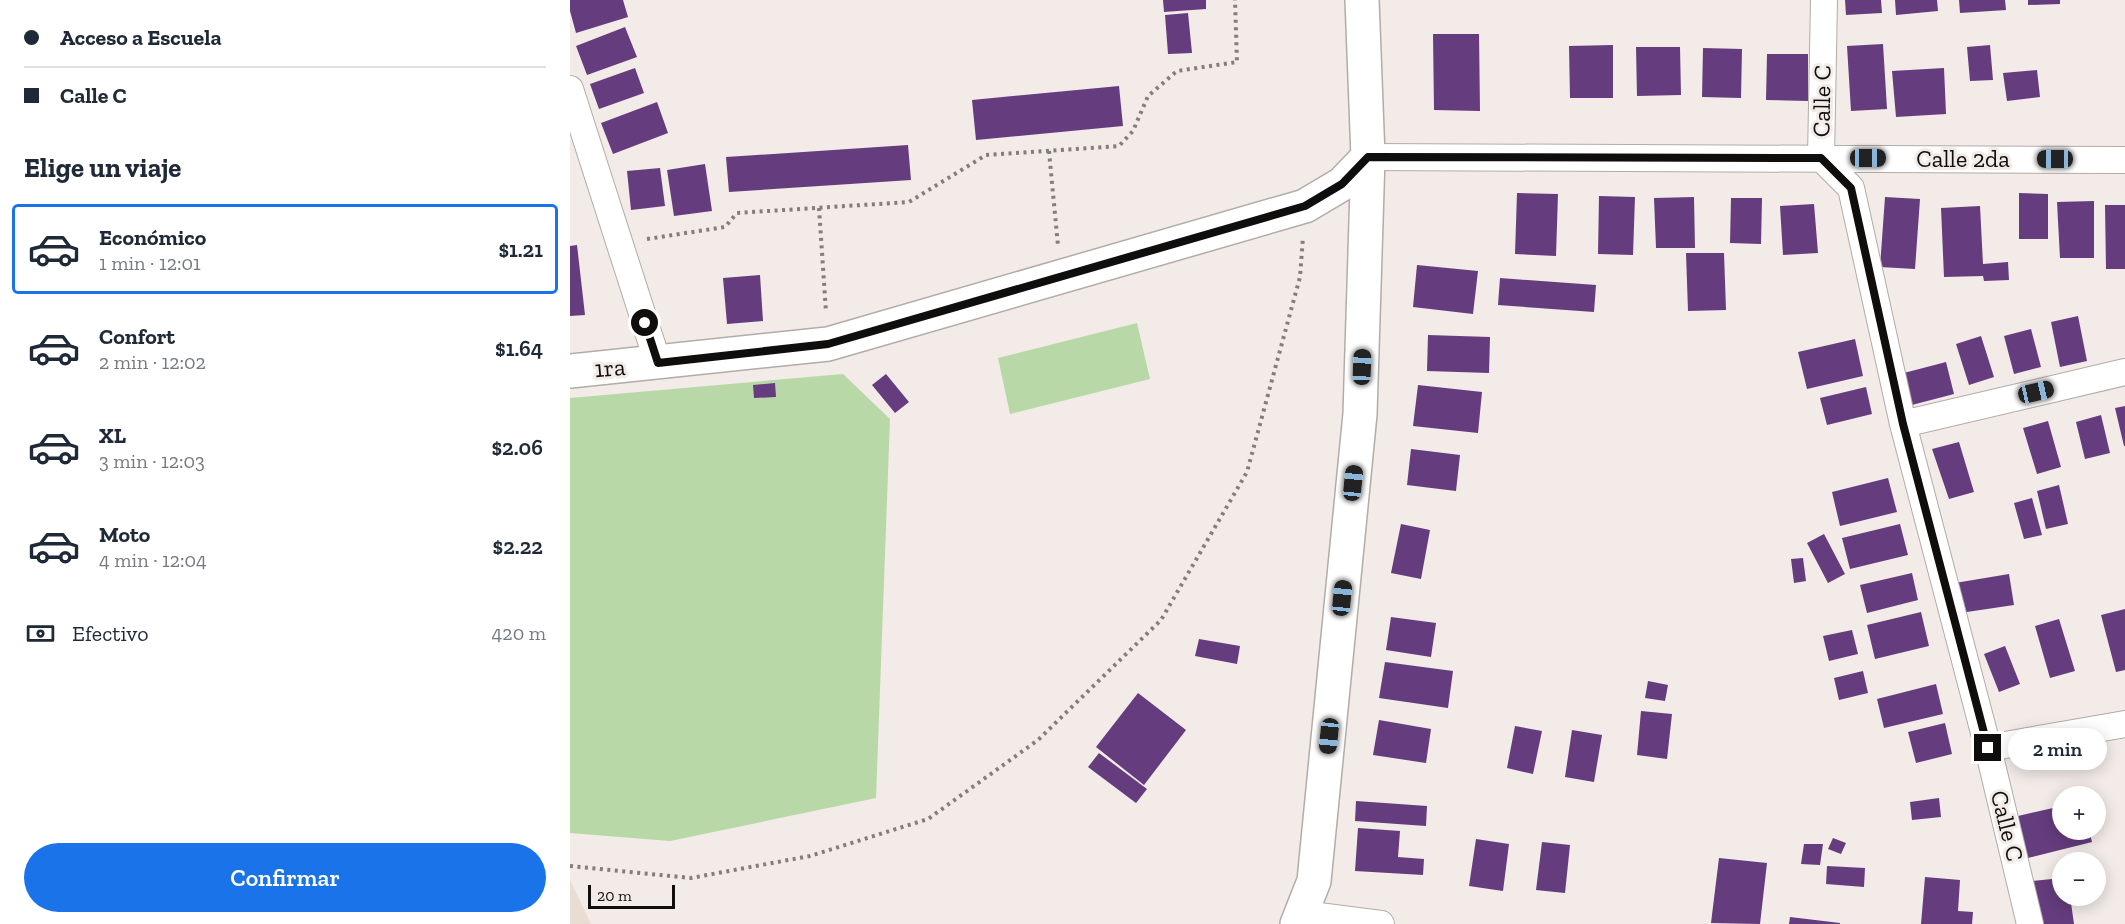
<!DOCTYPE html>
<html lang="es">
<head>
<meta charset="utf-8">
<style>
	:root { --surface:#fff; --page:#f6f6f7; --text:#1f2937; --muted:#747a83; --line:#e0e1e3; --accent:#1a73e8 }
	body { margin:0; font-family:"Zilla Slab",serif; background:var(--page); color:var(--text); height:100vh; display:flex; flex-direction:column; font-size:22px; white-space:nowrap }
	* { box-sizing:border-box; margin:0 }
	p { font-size:20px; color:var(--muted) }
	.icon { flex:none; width:33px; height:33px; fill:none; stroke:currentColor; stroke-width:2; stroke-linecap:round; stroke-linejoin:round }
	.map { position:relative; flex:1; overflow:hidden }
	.details { display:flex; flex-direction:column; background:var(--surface); width:570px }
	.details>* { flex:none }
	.banner { display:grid; align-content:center; height:132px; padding:0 24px; background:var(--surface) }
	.controls { position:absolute; left:1482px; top:786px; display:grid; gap:12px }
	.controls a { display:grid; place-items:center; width:54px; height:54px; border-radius:50%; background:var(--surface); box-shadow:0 3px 15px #0003; font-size:30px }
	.scale { position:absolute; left:18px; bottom:15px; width:87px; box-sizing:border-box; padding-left:6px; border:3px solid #100e0c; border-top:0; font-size:16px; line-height:21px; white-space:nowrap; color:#100e0c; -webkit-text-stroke:4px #f2ebe7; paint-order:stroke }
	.end { position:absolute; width:27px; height:27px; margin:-14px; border:8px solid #100e0c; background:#fff; box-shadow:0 0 0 3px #fff }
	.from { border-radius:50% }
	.bubble { position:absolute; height:42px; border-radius:21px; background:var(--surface); box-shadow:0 3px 15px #0003; font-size:20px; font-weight:600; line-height:42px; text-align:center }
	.car { position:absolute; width:18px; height:36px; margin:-18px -9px; border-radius:8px; box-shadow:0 0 4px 2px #0007; background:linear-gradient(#222 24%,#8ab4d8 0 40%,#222 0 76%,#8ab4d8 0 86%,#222 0) }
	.banner b { display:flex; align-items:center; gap:21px; height:57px; font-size:22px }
	.banner b+b { border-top:2px solid var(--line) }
	.banner i { width:15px; height:15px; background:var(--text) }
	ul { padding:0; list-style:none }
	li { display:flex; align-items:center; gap:18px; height:90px; margin:0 12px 9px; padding:0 12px; border:3px solid transparent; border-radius:6px }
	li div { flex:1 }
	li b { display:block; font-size:22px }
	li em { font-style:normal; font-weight:600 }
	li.active { border-color:var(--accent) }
	li>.icon { width:54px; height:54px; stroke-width:1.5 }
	h2 { padding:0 24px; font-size:27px; line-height:72px }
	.pay { display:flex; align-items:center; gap:15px; height:66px; padding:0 24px; font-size:22px }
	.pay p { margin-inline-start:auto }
	.button { display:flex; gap:12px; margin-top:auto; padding:12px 24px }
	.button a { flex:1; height:69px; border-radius:36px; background:var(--accent); color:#fff; font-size:24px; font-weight:600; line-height:69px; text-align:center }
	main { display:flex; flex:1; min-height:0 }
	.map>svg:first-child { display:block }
</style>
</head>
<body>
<main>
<section class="details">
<div class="banner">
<b><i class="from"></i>Acceso a Escuela</b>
<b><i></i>Calle C</b>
</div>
<h2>Elige un viaje</h2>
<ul>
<li class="active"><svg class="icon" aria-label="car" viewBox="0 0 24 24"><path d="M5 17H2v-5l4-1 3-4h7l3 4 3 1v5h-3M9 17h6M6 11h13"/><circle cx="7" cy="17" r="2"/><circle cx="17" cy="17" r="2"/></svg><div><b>Económico</b><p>1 min · 12:01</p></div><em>$1.21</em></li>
<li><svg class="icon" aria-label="car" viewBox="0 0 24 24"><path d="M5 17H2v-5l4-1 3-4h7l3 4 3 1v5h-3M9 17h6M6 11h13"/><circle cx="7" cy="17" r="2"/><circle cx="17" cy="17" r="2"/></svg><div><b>Confort</b><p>2 min · 12:02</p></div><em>$1.64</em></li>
<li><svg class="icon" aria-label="car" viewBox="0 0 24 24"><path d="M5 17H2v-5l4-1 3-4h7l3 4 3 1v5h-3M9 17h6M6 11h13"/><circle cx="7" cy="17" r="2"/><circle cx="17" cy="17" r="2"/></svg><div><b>XL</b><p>3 min · 12:03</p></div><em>$2.06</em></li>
<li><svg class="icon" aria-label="car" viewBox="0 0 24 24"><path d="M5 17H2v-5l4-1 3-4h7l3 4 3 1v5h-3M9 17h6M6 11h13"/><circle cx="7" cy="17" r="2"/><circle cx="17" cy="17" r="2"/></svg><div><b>Moto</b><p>4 min · 12:04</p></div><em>$2.22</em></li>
</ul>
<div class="pay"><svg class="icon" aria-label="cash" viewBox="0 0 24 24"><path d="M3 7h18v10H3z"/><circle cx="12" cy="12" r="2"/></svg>Efectivo<p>420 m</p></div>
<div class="button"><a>Confirmar</a></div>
</section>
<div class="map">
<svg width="1555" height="924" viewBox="0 0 1555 924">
	<rect width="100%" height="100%" fill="#f2ebe7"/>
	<path fill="#e9dcd3" d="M0,880l21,44h-21z"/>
	<path fill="#b9d8a7" d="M567,323l13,56 -140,35 -12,-56z
		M273,374l47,45 -14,379 -206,43 -100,-8v-435z"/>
	<path fill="#653c7d" d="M0,0h53l5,17 -52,16 -6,-22z
		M593,0h43v9l-42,3z
		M1275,0h36l1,13 -36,2z
		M1325,0h42l1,11 -42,4z
		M1389,0h46l1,10 -46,3z
		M1458,0h32v4l-32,1z
		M618,13l4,40 -24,1 -3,-39z
		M55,27l12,30 -50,18 -11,-29z
		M863,34h46l1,77 -46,-1z
		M1313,44l4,65 -36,2 -4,-65z
		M1043,45v53h-43l-1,-52z
		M1420,45l3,35 -23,1 -3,-34z
		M1066,47h44l1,48 -44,1z
		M1133,48l39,1 -1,49 -39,-1z
		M1197,54h41v47l-42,-1z
		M65,68l9,25 -45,16 -9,-25z
		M1374,68l2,46 -50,3 -4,-46z
		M1467,70l3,27 -33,4 -4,-28z
		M549,86l4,40 -147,14 -4,-40z
		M87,102l11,31 -55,21 -12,-31z
		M338,145l3,35 -182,12 -3,-35z
		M135,164l7,47 -38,5 -7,-46z
		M90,168l5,38 -34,4 -4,-39z
		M947,193l41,1 -2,62 -41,-2z
		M1449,193l29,1v45h-29z
		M1029,196l36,1 -2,58 -35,-1z
		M1124,197l1,51h-39l-2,-50z
		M1315,197l35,2 -5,70 -35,-2z
		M1161,198h31l-1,46 -31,-1z
		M1524,201v57h-34l-3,-56z
		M1244,204l4,49 -35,2 -3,-49z
		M1535,205h20v64h-19z
		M1410,206l3,58 25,-2 1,18 -25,1 -1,-5 -39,1 -3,-69z
		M7,245l8,70 -15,1v-70z
		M1116,253h38l2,57 -38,1z
		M847,265l61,6 -5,43 -60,-7z
		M190,275l3,46 -36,3 -4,-46z
		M930,278l96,7 -2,27 -96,-7z
		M1508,316l9,45 -27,6 -9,-45z
		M1461,329l10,38 -27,7 -10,-38z
		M858,335l62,2 -1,36 -62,-2z
		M1411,336l13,41 -25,8 -13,-41z
		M1285,339l8,37 -56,13 -9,-37z
		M1376,362l8,32 -46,12 -8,-32z
		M316,374l23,28 -14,11 -23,-28z
		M205,383l1,14 -22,1 -1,-13z
		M848,385l64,7 -4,41 -65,-7z
		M1296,387l6,27 -45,11 -7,-27z
		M1555,406v40h-1l-9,-38z
		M1531,415l9,38 -25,6 -9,-37z
		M1478,421l13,46 -24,7 -14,-46z
		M1389,442l15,50 -25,7 -17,-50z
		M841,449l49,6 -4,36 -49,-6z
		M1318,478l9,34 -57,14 -8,-34z
		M1489,485l9,39 -22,5 -9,-38z
		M1462,498l10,37 -18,4 -10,-36z
		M831,524l29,6 -9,49 -30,-6z
		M1330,524l8,31 -58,14 -8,-31z
		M1254,534l21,40 -17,9 -21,-40z
		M1233,558l3,23 -12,2 -3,-24z
		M1342,573l6,27 -51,13 -7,-28z
		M1439,574l5,31 -54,8 -5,-30z
		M1555,609v61l-9,2 -15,-57z
		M1351,612l8,34 -54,13 -8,-34z
		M821,617l45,6 -5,34 -45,-7z
		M1489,619l16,52 -25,7 -15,-52z
		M1282,630l6,24 -29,7 -6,-25z
		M629,639l41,7 -3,18 -42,-8z
		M1435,646l15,38 -21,8 -15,-38z
		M815,662l68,9 -5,37 -69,-10z
		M1293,671l5,22 -29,7 -5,-22z
		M1078,681l20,4 -3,16 -20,-3z
		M1366,684l7,30 -59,14 -7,-29z
		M568,693l48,37 -42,55 -48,-38z
		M1071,711l31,3 -5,45 -30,-4z
		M809,720l52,9 -5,34 -53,-8z
		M1375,723l7,31 -36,9 -8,-31z
		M945,726l27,5 -9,43 -26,-6z
		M1002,730l30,5 -8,47 -29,-5z
		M529,753l48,36 -11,14 -48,-36z
		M1369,798l2,19 -29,3 -2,-18z
		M786,801l71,5 -1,20 -71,-5z
		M1492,806v24h27l3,12 -64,16 -10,-42z
		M788,828l42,3 -2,26 26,2 -1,16 -68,-4z
		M1263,838l13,5 -5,11 -13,-5z
		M906,839l33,5 -6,47 -34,-5z
		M972,842l28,3 -5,48 -29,-3z
		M1234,844h19l-3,21 -19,-1z
		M1149,858l48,5 -7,61 -49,-1z
		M1257,866l38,2 -1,19 -38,-3z
		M1355,877l35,3 -2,31 15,1 -1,12h-51z
		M1492,878v18h8l4,28h-37l-5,-43z
		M1220,917l50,6v1h-51z"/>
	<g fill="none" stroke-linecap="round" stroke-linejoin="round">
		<defs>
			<path id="street" d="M1254,0l-3,158 30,30 52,236 85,324 42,176
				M0,89l88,274
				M798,157l757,3
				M1333,424l222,-52
				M1418,748l137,-24
				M733,914l78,10"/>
			<path id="secondary" d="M0,371l258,-27 477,-138 37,-22 26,-27
				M727,924l17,-43 46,-467 8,-257 -6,-157"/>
		</defs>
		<use href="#street" stroke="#b2aca8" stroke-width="28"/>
		<use href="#secondary" stroke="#b2aca8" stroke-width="36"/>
		<path stroke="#827e7b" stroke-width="4" stroke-dasharray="3 4.5" stroke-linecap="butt" d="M479,151l9,95
			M249,208l7,104
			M77,239l78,-12 12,-14 172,-11 77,-47 133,-9 14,-15 15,-35 29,-25 60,-9 -2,-62
			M0,866l121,12 119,-22 118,-37 110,-79 123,-120 86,-148 53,-195 3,-40"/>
		<use href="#street" stroke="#fff" stroke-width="26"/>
		<use href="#secondary" stroke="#fff" stroke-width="33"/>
	</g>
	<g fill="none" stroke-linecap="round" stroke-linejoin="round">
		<path stroke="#100e0c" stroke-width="8" d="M75,323l13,40 170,-19 477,-138 37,-22 26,-27 453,1 30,30 52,236 85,324"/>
	</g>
	<g text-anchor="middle" stroke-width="6" stroke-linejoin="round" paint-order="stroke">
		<g font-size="24" fill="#100e0c" stroke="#f2ebe7">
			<text transform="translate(1252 101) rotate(-89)" y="8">Calle C</text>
			<text x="1393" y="167">Calle 2da</text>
			<text transform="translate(40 368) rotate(-5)" y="8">1ra</text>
			<text transform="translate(1437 826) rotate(76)" y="8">Calle C</text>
		</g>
	</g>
</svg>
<div class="controls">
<a>+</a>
<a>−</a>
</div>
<div class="scale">20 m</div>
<i class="end from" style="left:75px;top:323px"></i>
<i class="end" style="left:1418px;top:748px"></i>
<div class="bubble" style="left:1438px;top:728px;width:99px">2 min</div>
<i class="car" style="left:1298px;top:158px;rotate:90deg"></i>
<i class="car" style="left:1485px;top:159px;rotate:270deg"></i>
<i class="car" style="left:792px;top:367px;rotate:2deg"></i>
<i class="car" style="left:1466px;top:392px;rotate:77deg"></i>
<i class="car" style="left:783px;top:483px;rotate:6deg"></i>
<i class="car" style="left:772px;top:598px;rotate:6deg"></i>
<i class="car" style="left:759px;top:736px;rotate:186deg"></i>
</div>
</main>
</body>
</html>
